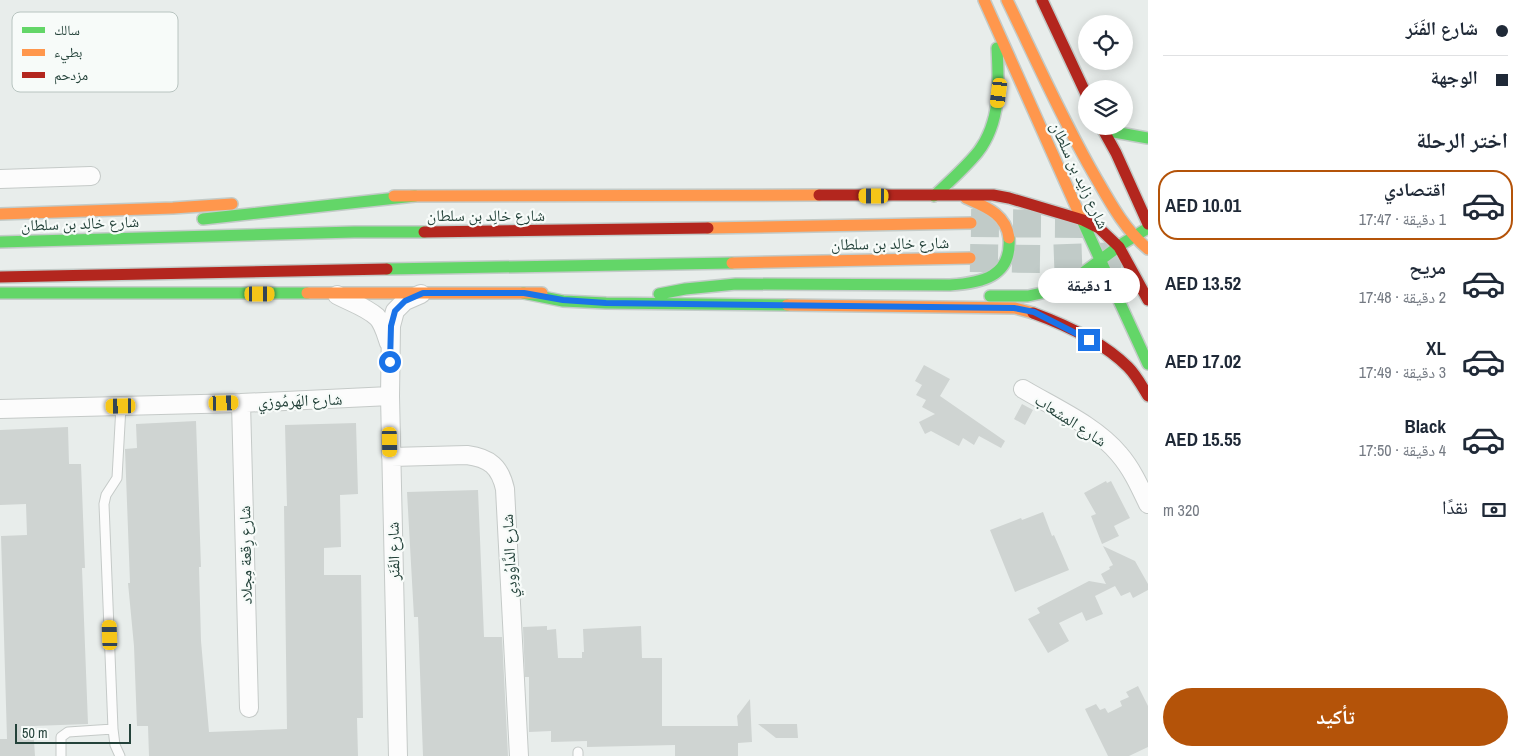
<!DOCTYPE html>
<html lang="ar">
<head>
<meta charset="utf-8">
<style>
	:root { --surface:#fff; --page:#f6f6f7; --text:#1f2937; --muted:#747a83; --line:#e0e1e3; --accent:#b45309 }
	body { margin:0; font-family:"Archivo Narrow","Noto Naskh Arabic",sans-serif; background:var(--page); color:var(--text); direction:rtl; height:100vh; display:flex; flex-direction:column; font-size:19px; white-space:nowrap }
	* { box-sizing:border-box; margin:0 }
	p { font-size:16px; color:var(--muted) }
	.icon { flex:none; width:28px; height:28px; fill:none; stroke:currentColor; stroke-width:2; stroke-linecap:round; stroke-linejoin:round }
	.map { position:relative; flex:1; overflow:hidden; direction:ltr }
	.sheet { display:flex; flex-direction:column; background:var(--surface); width:375px }
	.sheet>* { flex:none }
	.top-card { display:grid; align-content:center; height:110px; padding:0 15px; background:var(--surface) }
	.tools { position:absolute; left:1078px; top:15px; display:grid; gap:10px }
	.tools a { display:grid; place-items:center; width:55px; height:55px; border-radius:50%; background:var(--surface); box-shadow:0 2px 12px #0003; font-size:25px }
	.scale { position:absolute; left:15px; bottom:12px; width:116px; box-sizing:border-box; padding-left:5px; border:2px solid #24423a; border-top:0; font-size:14px; line-height:18px; white-space:nowrap; color:#24423a; -webkit-text-stroke:4px #f7fbf9; paint-order:stroke }
	.end { position:absolute; width:22px; height:22px; margin:-11px; border:6px solid #1a73e8; background:#fff; box-shadow:0 0 0 2px #fff }
	.from { border-radius:50% }
	.bubble { position:absolute; height:35px; border-radius:18px; background:var(--surface); box-shadow:0 2px 12px #0003; font-size:16px; font-weight:700; line-height:35px; text-align:center; direction:rtl }
	.car { position:absolute; width:15px; height:30px; margin:-15px -8px; border-radius:6px; box-shadow:0 0 4px 1px #0007; background:linear-gradient(#f5c518 24%,#345 0 40%,#f5c518 0 76%,#345 0 86%,#f5c518 0) }
	.top-card b { display:flex; align-items:center; gap:18px; height:48px; font-size:19px }
	.top-card b+b { border-top:1px solid var(--line) }
	.top-card i { width:12px; height:12px; background:var(--text) }
	ul { padding:0; list-style:none }
	li { display:flex; align-items:center; gap:15px; height:70px; margin:0 10px 8px; padding:0 5px; border:2px solid transparent; border-radius:20px }
	li div { flex:1 }
	li b { display:block; font-size:19px }
	li em { font-style:normal; font-weight:700 }
	li.current { border-color:var(--accent) }
	li>.icon { width:45px; height:45px; stroke-width:1.5 }
	h2 { padding:0 15px; font-size:22px; line-height:60px }
	.pay { display:flex; align-items:center; gap:12px; height:55px; padding:0 15px; font-size:19px }
	.pay p { margin-inline-start:auto }
	.cta { display:flex; gap:10px; margin-top:auto; padding:10px 15px }
	.cta a { flex:1; height:58px; border-radius:30px; background:var(--accent); color:#fff; font-size:20px; font-weight:700; line-height:58px; text-align:center }
	main { display:flex; flex:1; min-height:0 }
	.map>svg:first-child { display:block }
</style>
</head>
<body>
<main>
<section class="sheet">
<div class="top-card">
<b><i class="from"></i>شارع الفَنَر</b>
<b><i></i>الوجهة</b>
</div>
<h2>اختر الرحلة</h2>
<ul>
<li class="current"><svg class="icon" aria-label="car" viewBox="0 0 24 24"><path d="M5 17H2v-5l4-1 3-4h7l3 4 3 1v5h-3M9 17h6M6 11h13"/><circle cx="7" cy="17" r="2"/><circle cx="17" cy="17" r="2"/></svg><div><b>اقتصادي</b><p>1 دقيقة · 17:47</p></div><em>AED 10.01</em></li>
<li><svg class="icon" aria-label="car" viewBox="0 0 24 24"><path d="M5 17H2v-5l4-1 3-4h7l3 4 3 1v5h-3M9 17h6M6 11h13"/><circle cx="7" cy="17" r="2"/><circle cx="17" cy="17" r="2"/></svg><div><b>مريح</b><p>2 دقيقة · 17:48</p></div><em>AED 13.52</em></li>
<li><svg class="icon" aria-label="car" viewBox="0 0 24 24"><path d="M5 17H2v-5l4-1 3-4h7l3 4 3 1v5h-3M9 17h6M6 11h13"/><circle cx="7" cy="17" r="2"/><circle cx="17" cy="17" r="2"/></svg><div><b>XL</b><p>3 دقيقة · 17:49</p></div><em>AED 17.02</em></li>
<li><svg class="icon" aria-label="car" viewBox="0 0 24 24"><path d="M5 17H2v-5l4-1 3-4h7l3 4 3 1v5h-3M9 17h6M6 11h13"/><circle cx="7" cy="17" r="2"/><circle cx="17" cy="17" r="2"/></svg><div><b>Black</b><p>4 دقيقة · 17:50</p></div><em>AED 15.55</em></li>
</ul>
<div class="pay"><svg class="icon" aria-label="cash" viewBox="0 0 24 24"><path d="M3 7h18v10H3z"/><circle cx="12" cy="12" r="2"/></svg>نقدًا<p>320 m</p></div>
<div class="cta"><a>تأكيد</a></div>
</section>
<div class="map">
<svg width="1148" height="756" viewBox="0 0 1148 756">
	<rect width="100%" height="100%" fill="#e8edeb"/>
	<path fill="#cfd4d2" d="M924,365l26,14 -10,17 65,45 -4,7 -22,-12 -5,9 -11,-7 -4,8 -28,-15 -6,3 -6,-12 16,-8 -13,-7 4,-7 -10,-5 6,-10 -7,-4z
		M1022,404l11,6 -8,15 -11,-6z
		M196,421l5,146h-2l2,74 8,91 78,-3 -3,-223h3l-2,-81 71,-2 2,71 -18,1 1,52 -17,1v27h37l2,143h-6l1,38h-209l-1,-30h-11l-3,-80 -6,-63h2l-5,-134 12,-1 -1,-24z
		M68,427l1,37h12l4,104h-3l6,156 -55,2 2,30h-35v-17h7l-6,-203 26,-1 -1,-31 -26,1v-75z
		M1106,481l1,2 4,-2 19,37 -16,8 5,10 -17,8 -11,-28 5,-2 -12,-21z
		M478,490l6,147h18l6,119h-85l-5,-139h-4l-7,-125z
		M1043,512l9,24 2,-1 15,35 -54,22 -25,-62 31,-12 1,2z
		M1103,546l32,15 13,23v6l-15,8 -3,-6 -9,4 -6,-10 -20,10 8,18 -17,7 -4,-9 -23,11 10,18 -21,12 -20,-34 12,-6 -3,-5 52,-27 17,3 -5,-10 9,-5 -1,-2 4,-2z
		M547,626v4l9,-1 2,29h24v-6h2l-1,-23 58,-3 1,32h20v68h76l-1,-10 13,-17 2,43 -14,1v13h-63v-11l-88,2v-6l-36,1v-11l-22,1v-55h-4l-2,-50z
		M1138,686l10,20v41l-19,9h-21l-23,-47 11,-5 4,6 5,-2 3,5 14,-7 -2,-5 9,-4 -3,-5z
		M758,724h39l1,14h-22z"/>
	<g fill="none" stroke-linecap="round" stroke-linejoin="round">
		<path stroke="#c1cbc8" stroke-width="28" stroke-dasharray="28 14" stroke-linecap="butt" d="M971,223l118,1
			M970,258l70,1 81,-3"/>
		<defs>
			<path id="lane" d="M578,752v4
				M61,756v-19l7,-5 45,-3
				M120,756l-5,-11 -2,-16 -9,-225 2,-9 11,-17 4,-72"/>
			<path id="street" d="M0,179l91,-3
				M337,295c13,7 29,12 40,22 6,6 9,17 12,26
				M1023,389c32,19 73,37 96,65 13,15 21,33 29,50
				M241,403l8,305
				M0,409l241,-6 149,-7
				M391,457l76,-2c23,3 33,12 38,34l14,267
				M398,756l-8,-360 1,-70 4,-15 10,-10 16,-7"/>
			<path id="fast" d="M1103,130l45,8
				M934,196c15,-14 31,-28 44,-44 23,-30 21,-68 19,-104
				M203,219l212,-23
				M1082,220l66,144
				M0,242l354,-10h70
				M387,269l345,-6
				M0,293h307
				M523,293l40,8 43,2 181,2
				M659,294l26,-5 51,-5 214,1c31,-2 62,-8 59,-47
				M990,296h38l23,-5 21,-10 50,-37 26,-16"/>
			<path id="slow" d="M984,0l98,220
				M1007,0c29,60 56,121 89,178 15,26 29,52 52,71
				M394,196l425,-1
				M966,198c20,9 40,16 43,40
				M0,214l173,-6 59,-4
				M708,228l263,-5
				M732,263l238,-5
				M307,293h235
				M787,305l228,3 18,5"/>
			<path id="jam" d="M1042,0l44,94
				M1101,126l15,27 32,71
				M819,195h174l16,3 74,22 16,8 20,19 29,53
				M424,232l284,-4
				M0,277l387,-8
				M1033,313c33,12 70,29 95,54 8,8 14,19 20,29"/>
		</defs>
		<use href="#lane" stroke="#c5cac8" stroke-width="11"/>
		<use href="#street" stroke="#c5cac8" stroke-width="20"/>
		<use href="#fast" stroke="#c3cbc8" stroke-width="14"/>
		<use href="#slow" stroke="#c3cbc8" stroke-width="14"/>
		<use href="#jam" stroke="#c3cbc8" stroke-width="14"/>
		<use href="#lane" stroke="#fcfcfc" stroke-width="9"/>
		<use href="#street" stroke="#fcfcfc" stroke-width="18"/>
		<use href="#fast" stroke="#63d668" stroke-width="11"/>
		<use href="#slow" stroke="#ff974d" stroke-width="11"/>
		<use href="#jam" stroke="#b3261e" stroke-width="11"/>
	</g>
	<g fill="none" stroke-linecap="round" stroke-linejoin="round">
		<path stroke="#1a73e8" stroke-width="6" d="M390,362l1,-36 4,-15 10,-10 18,-8h101l39,7 43,3 408,5 20,4 55,28"/>
	</g>
	<g text-anchor="middle" stroke-width="4.5" stroke-linejoin="round" paint-order="stroke">
		<g font-size="16" fill="#24423a" stroke="#f7fbf9">
			<text transform="translate(1080 175) rotate(65)" y="6">شارع زايد بن سلطان</text>
			<text x="486" y="221">شارع خالِد بن سلطان</text>
			<text transform="translate(80 223) rotate(-2)" y="6">شارع خالِد بن سلطان</text>
			<text transform="translate(890 243) rotate(-1)" y="6">شارع خالِد بن سلطان</text>
			<text transform="translate(300 400) rotate(-2)" y="6">شارع الهَرمُوزي</text>
			<text transform="translate(1071 420) rotate(33)" y="6">شارع المِشعاب</text>
			<text transform="translate(393 551) rotate(-91)" y="6">شارع الفَنَر</text>
			<text transform="translate(245 555) rotate(-91)" y="6">شارع رِقعة مِجلاد</text>
			<text transform="translate(509 556) rotate(-93)" y="6">شارع الدَّاوُودِي</text>
		</g>
	</g>
	<rect x="12" y="12" width="166" height="80" rx="8" fill="#f7fbf9" stroke="#b8c4c0" stroke-width="1"/>
	<rect x="22" y="27" width="23" height="6" fill="#63d668"/>
	<rect x="22" y="49" width="23" height="7" fill="#ff974d"/>
	<rect x="22" y="72" width="23" height="6" fill="#b3261e"/>
	<g font-size="14" fill="#24423a">
		<text x="54" y="35">سالك</text>
		<text x="54" y="57">بطيء</text>
		<text x="54" y="80">مزدحم</text>
	</g>
</svg>
<div class="tools">
<a><svg class="icon" aria-label="locate" viewBox="0 0 24 24"><circle cx="12" cy="12" r="6"/><path d="M12 2v4M12 18v4M2 12h4M18 12h4"/></svg></a>
<a><svg class="icon" aria-label="layers" viewBox="0 0 24 24"><path d="M12 4l9 5-9 5-9-5zM3 14l9 5 9-5"/></svg></a>
</div>
<div class="scale">50 m</div>
<i class="end from" style="left:390px;top:362px"></i>
<i class="end" style="left:1089px;top:340px"></i>
<div class="bubble" style="left:1038px;top:268px;width:102px">1 دقيقة</div>
<i class="car" style="left:999px;top:93px;rotate:187deg"></i>
<i class="car" style="left:874px;top:196px;rotate:270deg"></i>
<i class="car" style="left:260px;top:294px;rotate:90deg"></i>
<i class="car" style="left:224px;top:403px;rotate:88deg"></i>
<i class="car" style="left:121px;top:406px;rotate:269deg"></i>
<i class="car" style="left:390px;top:442px;rotate:179deg"></i>
<i class="car" style="left:110px;top:635px;rotate:358deg"></i>
</div>
</main>
</body>
</html>
